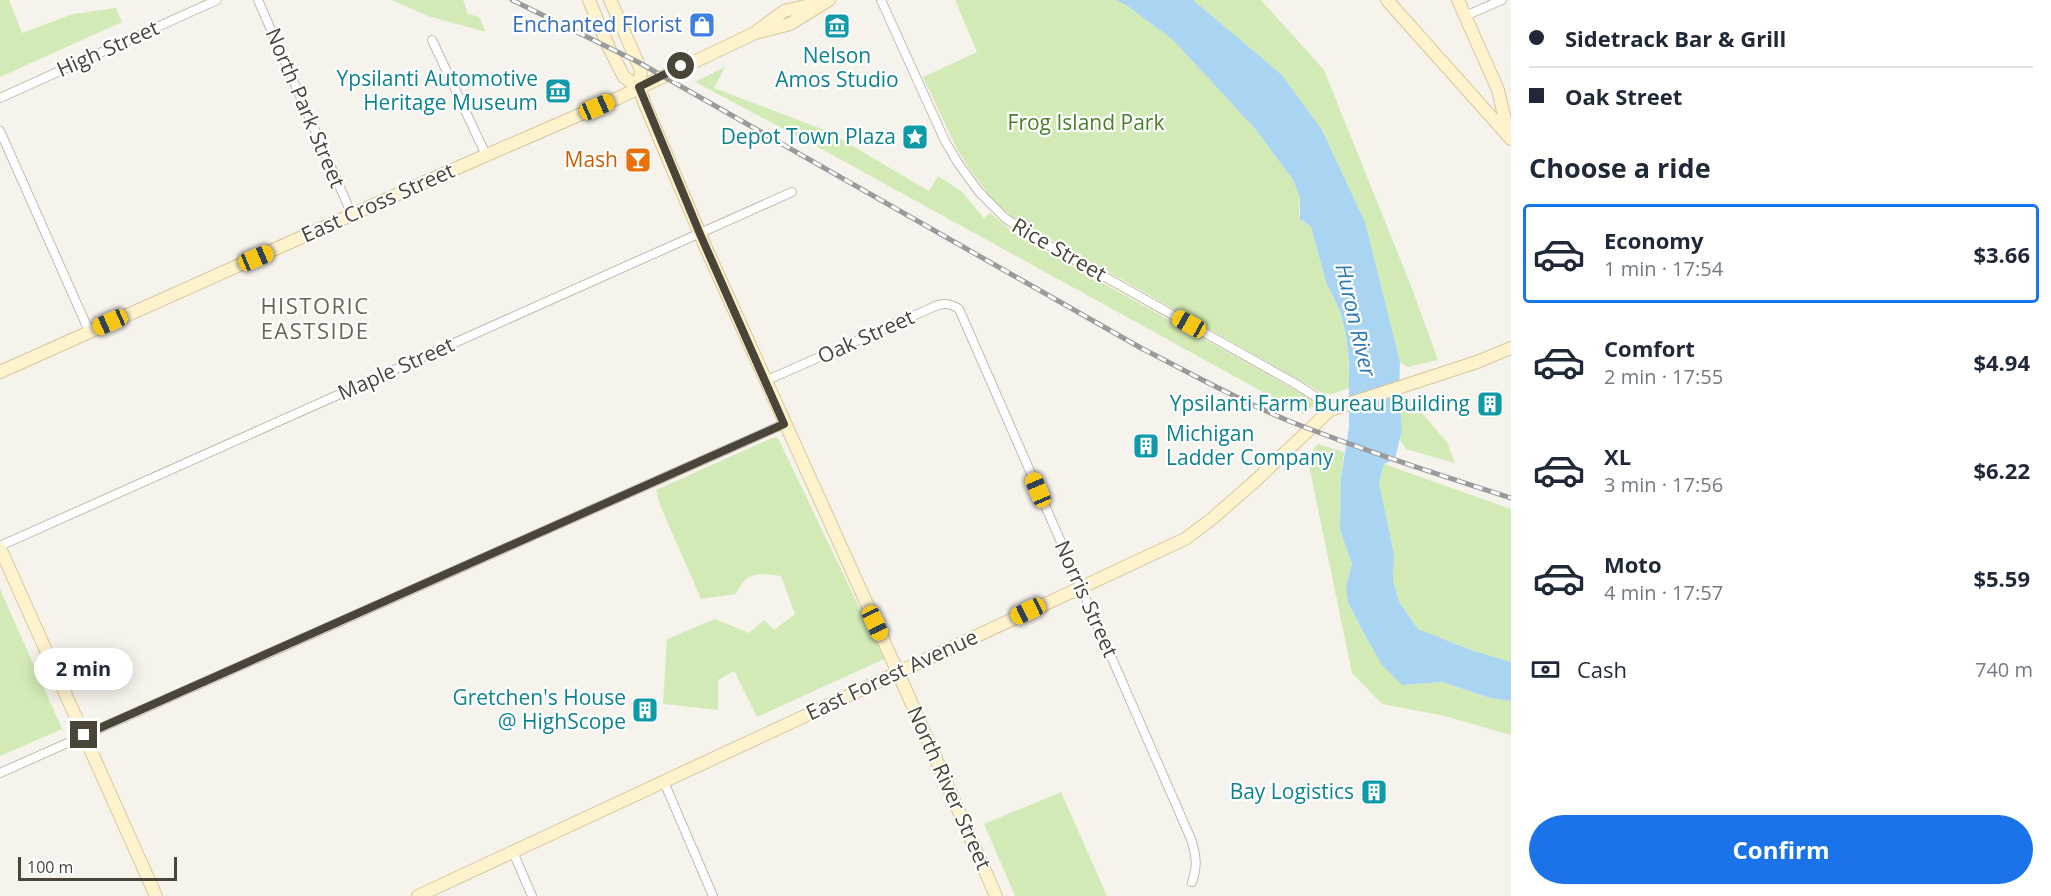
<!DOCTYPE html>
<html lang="en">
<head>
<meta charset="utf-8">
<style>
	:root { --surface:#fff; --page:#f6f6f7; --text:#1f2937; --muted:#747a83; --line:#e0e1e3; --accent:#1a73e8 }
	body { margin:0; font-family:"Open Sans",sans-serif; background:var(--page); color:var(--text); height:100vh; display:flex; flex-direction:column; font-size:22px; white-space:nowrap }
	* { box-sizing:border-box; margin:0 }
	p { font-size:20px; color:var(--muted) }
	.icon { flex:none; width:33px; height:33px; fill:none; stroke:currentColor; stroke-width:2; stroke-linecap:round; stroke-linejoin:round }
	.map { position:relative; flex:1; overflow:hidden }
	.drawer { display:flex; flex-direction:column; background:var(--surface); width:540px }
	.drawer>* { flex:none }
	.guide { display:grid; align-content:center; height:132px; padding:0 18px; background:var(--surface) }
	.scale { position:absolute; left:18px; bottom:15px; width:159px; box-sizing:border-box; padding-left:6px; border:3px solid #4b4439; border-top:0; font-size:16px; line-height:21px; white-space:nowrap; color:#4b4439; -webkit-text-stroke:4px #fff; paint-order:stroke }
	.end { position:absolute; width:27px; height:27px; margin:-14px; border:8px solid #4b4439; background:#fff; box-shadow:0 0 0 3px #fff }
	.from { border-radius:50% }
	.bubble { position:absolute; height:42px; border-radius:21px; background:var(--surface); box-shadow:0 3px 15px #0003; font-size:20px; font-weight:700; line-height:42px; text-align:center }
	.car { position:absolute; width:18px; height:36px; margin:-18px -9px; border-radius:8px; box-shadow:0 0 4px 2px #0007; background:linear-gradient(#f5c518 24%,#345 0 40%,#f5c518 0 76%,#345 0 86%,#f5c518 0) }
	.guide b { display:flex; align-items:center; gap:21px; height:57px; font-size:22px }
	.guide b+b { border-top:2px solid var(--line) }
	.guide i { width:15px; height:15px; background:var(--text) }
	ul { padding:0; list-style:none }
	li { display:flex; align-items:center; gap:18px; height:99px; margin:0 12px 9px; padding:0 6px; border:3px solid transparent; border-radius:6px }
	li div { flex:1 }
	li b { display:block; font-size:22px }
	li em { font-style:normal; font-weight:700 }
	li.selected { border-color:var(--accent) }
	li>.icon { width:54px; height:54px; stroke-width:1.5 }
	h2 { padding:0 18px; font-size:27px; line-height:72px }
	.pay { display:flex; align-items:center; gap:15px; height:66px; padding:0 18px; font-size:22px }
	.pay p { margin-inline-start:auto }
	.button { display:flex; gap:12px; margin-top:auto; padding:12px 18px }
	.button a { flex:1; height:69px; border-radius:36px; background:var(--accent); color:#fff; font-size:24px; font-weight:700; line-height:69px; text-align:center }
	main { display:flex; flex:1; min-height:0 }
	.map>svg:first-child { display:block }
</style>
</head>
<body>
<main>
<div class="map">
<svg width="1511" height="896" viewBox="0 0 1511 896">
	<rect width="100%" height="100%" fill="#f6f3ec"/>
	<path fill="#d2eab5" d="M0,0h9l13,33 51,-19 43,-6 6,14 -122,55z
		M392,0h71l5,14 11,3 7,15 -58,-16z
		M955,0h160l11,5 47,35 84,91 36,49 7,17 -1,17 4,8 8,5 15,55 14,29 6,24 4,53 -19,6 -9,-1 -307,-174 -24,-21 -22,-30 -12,-19 -34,-72 54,-25z
		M1193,0h68l63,70 87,216 27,74 -30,7 -8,-5 -35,-140 -43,-92 -40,-55z
		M725,67l-11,21 113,43 102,60 9,-15 23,15 23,27 6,-5 28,23 297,165v3l-12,10 -485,-267 -123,-65z
		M1409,398l38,44 8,21 -49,-14 -6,-9 2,-10 -2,-29z
		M772,438h6l106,221 -127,58 -23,-46 -16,9v30l-55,-6 4,-65 48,-20 34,14 15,-13 10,10 21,-16 -14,-38c-24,-3 -33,-6 -45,18l-35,5 -41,-94 -4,-15z
		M1318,444l26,8 -3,25 -1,53 12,34 -6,23 2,15 19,37 35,46 40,-3 48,16 21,3v34l-66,-19 -63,-12 -30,-31 -45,-217z
		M1384,464l127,45v153l-40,-12 -53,-21 -19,-27 -6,-22 1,-26 -15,-71z
		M0,589l62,140 -62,27z
		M1061,792l46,104h-92l-31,-72z"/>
	<path fill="#a9d4f2" d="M1115,0h78l89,75 40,55 43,92 35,140 -1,28 3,40 -7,29 -11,5 -5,19 15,71 -1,26 6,22 19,27 53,21 40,12v39l-21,-3 -48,-16 -40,3 -19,-19 -16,-27 -19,-37 -2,-15 6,-23 -12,-34 1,-53 8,-49v-63l-3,-30 -6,-24 -14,-29 -15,-55 -11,-8v-22l-7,-17 -36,-49 -84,-91 -47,-35z"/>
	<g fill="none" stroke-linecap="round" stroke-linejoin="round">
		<defs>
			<path id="street" d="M258,0l94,215
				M881,0l64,141 13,22 21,29 26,26 27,18 262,147 27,17 9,10
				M1465,16l37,-16
				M432,40l54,115
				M0,98l217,-98
				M0,131l89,200
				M765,381l173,-76c9,-2 13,-1 21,4l232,530c5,16 7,26 1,43
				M0,546l792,-354
				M0,773l784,-349
				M664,782l49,114
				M513,852l19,44"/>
			<path id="secondary" d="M589,0l20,48 15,29 15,10
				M610,0l31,70 -2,17 5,15 62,146 198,438 92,210
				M1387,0l124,139
				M1458,0l40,90 10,43
				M757,31l27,-20 35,-8
				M0,372l443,-198 175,-76 137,-65 35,-9 39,-24
				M0,548l156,348
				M418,896l767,-357 28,-21 41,-36 76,-72 147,-48 34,-14"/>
		</defs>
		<use href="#street" stroke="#c2bbae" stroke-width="10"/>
		<use href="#secondary" stroke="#d6c79b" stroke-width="14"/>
		<use href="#street" stroke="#fff" stroke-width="8"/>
		<use href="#secondary" stroke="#fff3cd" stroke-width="12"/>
		<defs>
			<path id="rail" d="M512,0l126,62 503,286c49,25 97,52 148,73 73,29 148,53 222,77"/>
		</defs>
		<use href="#rail" stroke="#9a9a9a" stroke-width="5"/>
		<use href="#rail" stroke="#fff" stroke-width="3" stroke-dasharray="9" stroke-linecap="butt"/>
	</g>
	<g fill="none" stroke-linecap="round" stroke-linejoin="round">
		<path stroke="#4b4439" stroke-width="8" d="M84,735l700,-311 -84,-190 -61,-147 42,-21"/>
	</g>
	<defs>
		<symbol id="shop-square" viewBox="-11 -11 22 22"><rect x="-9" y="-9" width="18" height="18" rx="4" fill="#3f7fe0" stroke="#fff"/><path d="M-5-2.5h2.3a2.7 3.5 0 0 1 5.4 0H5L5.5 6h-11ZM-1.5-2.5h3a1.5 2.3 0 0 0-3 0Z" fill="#fff"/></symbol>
		<symbol id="museum-square" viewBox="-11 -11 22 22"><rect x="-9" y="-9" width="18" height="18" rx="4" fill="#0f9aa8" stroke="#fff"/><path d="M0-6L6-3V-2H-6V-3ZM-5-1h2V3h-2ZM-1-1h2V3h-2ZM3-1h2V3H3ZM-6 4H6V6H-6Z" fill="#fff"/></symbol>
		<symbol id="sight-square" viewBox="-11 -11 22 22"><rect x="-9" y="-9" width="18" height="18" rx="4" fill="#0f9aa8" stroke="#fff"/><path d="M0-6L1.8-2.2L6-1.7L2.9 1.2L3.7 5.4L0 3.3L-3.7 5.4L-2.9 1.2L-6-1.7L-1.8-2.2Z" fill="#fff"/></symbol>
		<symbol id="bar-square" viewBox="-11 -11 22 22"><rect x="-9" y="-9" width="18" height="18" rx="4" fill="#e8710a" stroke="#fff"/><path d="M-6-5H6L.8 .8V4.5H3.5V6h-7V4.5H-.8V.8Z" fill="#fff"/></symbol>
		<symbol id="building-square" viewBox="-11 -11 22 22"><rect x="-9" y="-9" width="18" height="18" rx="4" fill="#0f9aa8" stroke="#fff"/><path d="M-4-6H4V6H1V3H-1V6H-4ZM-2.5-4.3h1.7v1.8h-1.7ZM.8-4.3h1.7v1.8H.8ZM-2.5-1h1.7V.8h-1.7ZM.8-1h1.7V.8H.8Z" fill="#fff"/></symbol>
	</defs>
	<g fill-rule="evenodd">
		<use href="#shop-square" x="687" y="10" width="30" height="30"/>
		<use href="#museum-square" x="822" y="11" width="30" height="30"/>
		<use href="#museum-square" x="543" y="76" width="30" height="30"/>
		<use href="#sight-square" x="900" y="122" width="30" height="30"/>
		<use href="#bar-square" x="623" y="145" width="30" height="30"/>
		<use href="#building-square" x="1475" y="389" width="30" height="30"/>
		<use href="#building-square" x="1131" y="431" width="30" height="30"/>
		<use href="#building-square" x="630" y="695" width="30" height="30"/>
		<use href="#building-square" x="1359" y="777" width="30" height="30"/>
	</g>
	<g text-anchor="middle" stroke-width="4.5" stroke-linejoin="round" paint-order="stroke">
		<g font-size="21" fill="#366cbe" stroke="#fff" text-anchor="end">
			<text x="682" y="32">Enchanted Florist</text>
		</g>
		<g font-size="21" fill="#4b4439" stroke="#fff">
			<text transform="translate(108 49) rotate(-24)" y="7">High Street</text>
			<text transform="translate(305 108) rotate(67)" y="7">North Park Street</text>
			<text transform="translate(378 203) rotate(-24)" y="7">East Cross Street</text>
			<text transform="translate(1059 250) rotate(30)" y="7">Rice Street</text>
			<text transform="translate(866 337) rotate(-24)" y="7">Oak Street</text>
			<text transform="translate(396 369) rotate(-24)" y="7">Maple Street</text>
			<text transform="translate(1086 599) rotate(66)" y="7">Norris Street</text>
			<text transform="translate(892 675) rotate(-25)" y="7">East Forest Avenue</text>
			<text transform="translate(949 788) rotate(66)" y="7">North River Street</text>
		</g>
		<g font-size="21" fill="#0d838f" stroke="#fff" text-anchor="end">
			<text x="837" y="63" text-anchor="middle">Nelson<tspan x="837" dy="24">Amos Studio</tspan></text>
			<text x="538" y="86">Ypsilanti Automotive<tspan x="538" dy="24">Heritage Museum</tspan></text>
			<text x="896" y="144">Depot Town Plaza</text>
			<text x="1470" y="411">Ypsilanti Farm Bureau Building</text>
			<text x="1166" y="441" text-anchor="start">Michigan<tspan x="1166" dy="24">Ladder Company</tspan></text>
			<text x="626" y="705">Gretchen's House<tspan x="626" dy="24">@ HighScope</tspan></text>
			<text x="1354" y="799">Bay Logistics</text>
		</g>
		<g font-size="21" fill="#4a7f2a" stroke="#fff">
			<text x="1086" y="130">Frog Island Park</text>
		</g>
		<g font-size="21" fill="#c56008" stroke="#fff" text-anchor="end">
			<text x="618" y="167">Mash</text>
		</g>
		<g font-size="22" letter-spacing="1.5" fill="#6e6250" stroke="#fff">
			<text x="315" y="314">HISTORIC<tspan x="315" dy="25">EASTSIDE</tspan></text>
		</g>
		<g font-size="22" font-style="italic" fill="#2e7ab2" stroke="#fff">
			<text transform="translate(1356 320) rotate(77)" y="8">Huron River</text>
		</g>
	</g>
</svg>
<div class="scale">100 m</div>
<i class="end from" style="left:681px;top:66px"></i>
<i class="end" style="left:84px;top:735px"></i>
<div class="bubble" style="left:34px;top:648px;width:99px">2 min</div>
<i class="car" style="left:597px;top:107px;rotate:66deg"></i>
<i class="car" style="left:256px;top:258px;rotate:67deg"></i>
<i class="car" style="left:110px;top:322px;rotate:246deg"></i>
<i class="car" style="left:1189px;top:324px;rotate:299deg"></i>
<i class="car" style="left:1038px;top:490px;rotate:337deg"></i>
<i class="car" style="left:1028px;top:611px;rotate:245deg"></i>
<i class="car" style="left:875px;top:623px;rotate:155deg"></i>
</div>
<section class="drawer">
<div class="guide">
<b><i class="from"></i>Sidetrack Bar &amp; Grill</b>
<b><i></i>Oak Street</b>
</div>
<h2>Choose a ride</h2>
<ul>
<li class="selected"><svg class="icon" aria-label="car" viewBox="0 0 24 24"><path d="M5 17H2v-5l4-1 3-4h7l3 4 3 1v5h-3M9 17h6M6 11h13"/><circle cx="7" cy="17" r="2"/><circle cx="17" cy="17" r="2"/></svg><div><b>Economy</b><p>1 min · 17:54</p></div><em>$3.66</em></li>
<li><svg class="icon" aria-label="car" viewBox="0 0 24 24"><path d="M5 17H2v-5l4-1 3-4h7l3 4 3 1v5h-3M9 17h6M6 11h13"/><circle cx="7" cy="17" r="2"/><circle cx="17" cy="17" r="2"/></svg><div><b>Comfort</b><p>2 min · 17:55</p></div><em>$4.94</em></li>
<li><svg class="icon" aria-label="car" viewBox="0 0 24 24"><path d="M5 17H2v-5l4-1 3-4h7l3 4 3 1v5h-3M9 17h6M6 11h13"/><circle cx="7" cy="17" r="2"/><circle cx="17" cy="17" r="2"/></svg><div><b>XL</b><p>3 min · 17:56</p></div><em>$6.22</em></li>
<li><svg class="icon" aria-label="car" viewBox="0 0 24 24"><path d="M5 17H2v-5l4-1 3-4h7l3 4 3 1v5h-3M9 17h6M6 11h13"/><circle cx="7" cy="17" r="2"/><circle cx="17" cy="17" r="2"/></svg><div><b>Moto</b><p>4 min · 17:57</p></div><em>$5.59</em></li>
</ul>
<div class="pay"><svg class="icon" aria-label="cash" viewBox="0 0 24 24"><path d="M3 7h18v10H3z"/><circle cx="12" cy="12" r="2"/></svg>Cash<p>740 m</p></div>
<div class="button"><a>Confirm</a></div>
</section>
</main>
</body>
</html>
